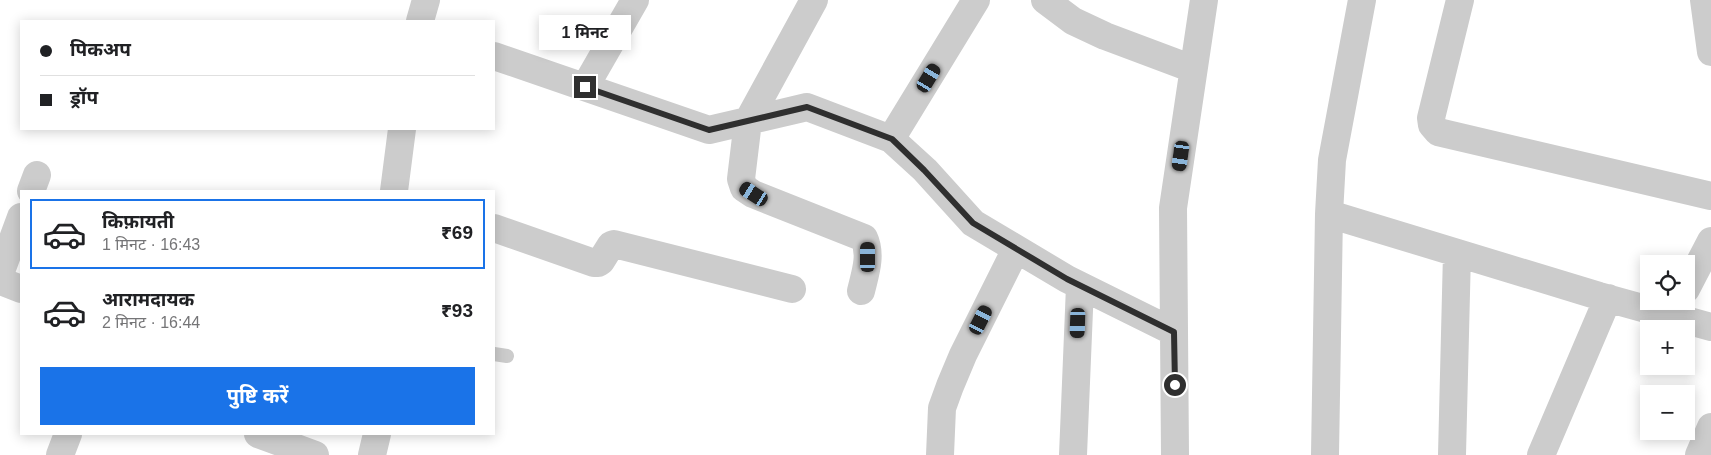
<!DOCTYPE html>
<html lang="hi">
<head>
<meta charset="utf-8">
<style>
	:root { --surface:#fff; --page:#f2f2f2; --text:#202124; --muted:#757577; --line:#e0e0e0; --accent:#1a73e8 }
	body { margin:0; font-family:Arial,"Noto Sans Devanagari",sans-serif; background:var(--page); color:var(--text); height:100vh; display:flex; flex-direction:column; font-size:19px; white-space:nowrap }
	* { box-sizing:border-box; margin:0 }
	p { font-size:16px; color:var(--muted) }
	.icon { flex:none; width:28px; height:28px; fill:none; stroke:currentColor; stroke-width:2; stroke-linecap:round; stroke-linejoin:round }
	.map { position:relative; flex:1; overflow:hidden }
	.panel { position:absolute; left:20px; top:190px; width:475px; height:245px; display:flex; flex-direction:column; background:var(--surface); border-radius:0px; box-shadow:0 2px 12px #0003 }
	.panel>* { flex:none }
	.banner { position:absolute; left:20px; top:20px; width:475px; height:110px; border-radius:0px; box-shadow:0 2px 12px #0003; display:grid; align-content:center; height:110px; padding:0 20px; background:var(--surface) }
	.fabs { position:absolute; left:1640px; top:255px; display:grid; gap:10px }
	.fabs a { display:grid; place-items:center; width:55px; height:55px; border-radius:0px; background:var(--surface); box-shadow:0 2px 12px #0003; font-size:25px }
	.end { position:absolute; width:22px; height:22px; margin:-11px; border:6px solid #2f2f2f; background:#fff; box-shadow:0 0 0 2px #fff }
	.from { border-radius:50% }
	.bubble { position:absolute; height:35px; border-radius:0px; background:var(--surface); box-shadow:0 2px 12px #0003; font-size:16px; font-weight:700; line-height:35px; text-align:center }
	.car { position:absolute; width:15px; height:30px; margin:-15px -8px; border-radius:6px; box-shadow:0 0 4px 1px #0007; background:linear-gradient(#222 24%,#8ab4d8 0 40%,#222 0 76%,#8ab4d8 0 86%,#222 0) }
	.banner b { display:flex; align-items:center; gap:18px; height:48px; font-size:19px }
	.banner b+b { border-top:1px solid var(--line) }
	.banner i { width:12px; height:12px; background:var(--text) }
	ul { padding:9px 0 0; list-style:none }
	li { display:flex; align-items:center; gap:15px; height:70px; margin:0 10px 8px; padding:0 10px; border:2px solid transparent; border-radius:0px }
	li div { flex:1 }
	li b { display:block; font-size:19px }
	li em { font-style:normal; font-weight:700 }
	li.on { border-color:var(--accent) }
	li>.icon { width:45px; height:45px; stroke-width:1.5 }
	.cta { display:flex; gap:10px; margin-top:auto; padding:10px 20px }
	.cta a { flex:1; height:58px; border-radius:0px; background:var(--accent); color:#fff; font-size:20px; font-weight:700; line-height:58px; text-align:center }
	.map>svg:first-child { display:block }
</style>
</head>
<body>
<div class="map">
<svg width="1711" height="455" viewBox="0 0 1711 455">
	<rect width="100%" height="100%" fill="#fff"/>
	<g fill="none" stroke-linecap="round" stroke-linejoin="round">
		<path stroke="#ccc" stroke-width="14" d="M494,354l13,2"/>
		<path stroke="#ccc" stroke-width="28" d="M814,0l-66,121 -7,58 3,9 9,6 111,44c8,17 1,36 -3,53
			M1045,0l28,21 32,15 88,33
			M1362,0l-30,160 -3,54 270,82 112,31
			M1460,0l-29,118 1,7 6,7 273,64
			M1704,0l7,52
			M494,56l215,74 98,-23 84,32 34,31 48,53 94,56 107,53
			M585,87l50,-87
			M891,139l85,-139
			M31,191l6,-16
			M494,228l100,35h4l3,-2 10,-16 3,-1 178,45
			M0,274l21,-57
			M0,276l3,6 18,7
			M1686,289l25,-48
			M258,434l57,21
			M60,455l8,-21
			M940,455l2,-47 8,-22 13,-31 53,-106
			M1073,455l7,-169
			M1175,455l-2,-247 31,-208
			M1325,455l4,-241
			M1452,455l5,-202
			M1541,455l67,-157
			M1699,455l12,-28"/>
		<path stroke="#ccc" stroke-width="28" d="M420,21l6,-21
			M394,191l8,-62
			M372,455l5,-21"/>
	</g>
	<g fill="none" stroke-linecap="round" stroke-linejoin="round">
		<path stroke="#2f2f2f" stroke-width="6" d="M585,87l124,43 98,-23 85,32 32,31 49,53 94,56 107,53 1,53"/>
	</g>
</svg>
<div class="fabs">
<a><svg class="icon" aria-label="locate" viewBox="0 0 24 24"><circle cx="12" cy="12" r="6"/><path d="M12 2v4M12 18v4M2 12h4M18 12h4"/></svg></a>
<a>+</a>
<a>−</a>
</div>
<i class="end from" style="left:1175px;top:385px"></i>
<i class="end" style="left:585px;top:87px"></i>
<div class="bubble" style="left:539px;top:15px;width:92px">1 मिनट</div>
<i class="car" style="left:929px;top:78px;rotate:31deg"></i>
<i class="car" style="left:1181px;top:156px;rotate:188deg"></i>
<i class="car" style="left:754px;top:194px;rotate:303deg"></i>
<i class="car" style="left:868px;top:257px;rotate:0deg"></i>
<i class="car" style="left:981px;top:320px;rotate:27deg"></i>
<i class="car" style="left:1078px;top:323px;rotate:182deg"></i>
<div class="banner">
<b><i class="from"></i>पिकअप</b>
<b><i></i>ड्रॉप</b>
</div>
<section class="panel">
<ul>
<li class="on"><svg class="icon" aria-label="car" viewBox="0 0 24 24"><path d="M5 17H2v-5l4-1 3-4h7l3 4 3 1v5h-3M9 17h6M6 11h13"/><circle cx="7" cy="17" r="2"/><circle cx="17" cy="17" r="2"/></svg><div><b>किफ़ायती</b><p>1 मिनट · 16:43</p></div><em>₹69</em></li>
<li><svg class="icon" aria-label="car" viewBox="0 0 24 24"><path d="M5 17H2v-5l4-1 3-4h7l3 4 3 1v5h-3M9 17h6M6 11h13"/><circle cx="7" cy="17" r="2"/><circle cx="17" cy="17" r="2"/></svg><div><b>आरामदायक</b><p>2 मिनट · 16:44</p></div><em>₹93</em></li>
</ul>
<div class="cta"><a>पुष्टि करें</a></div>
</section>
</div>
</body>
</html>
